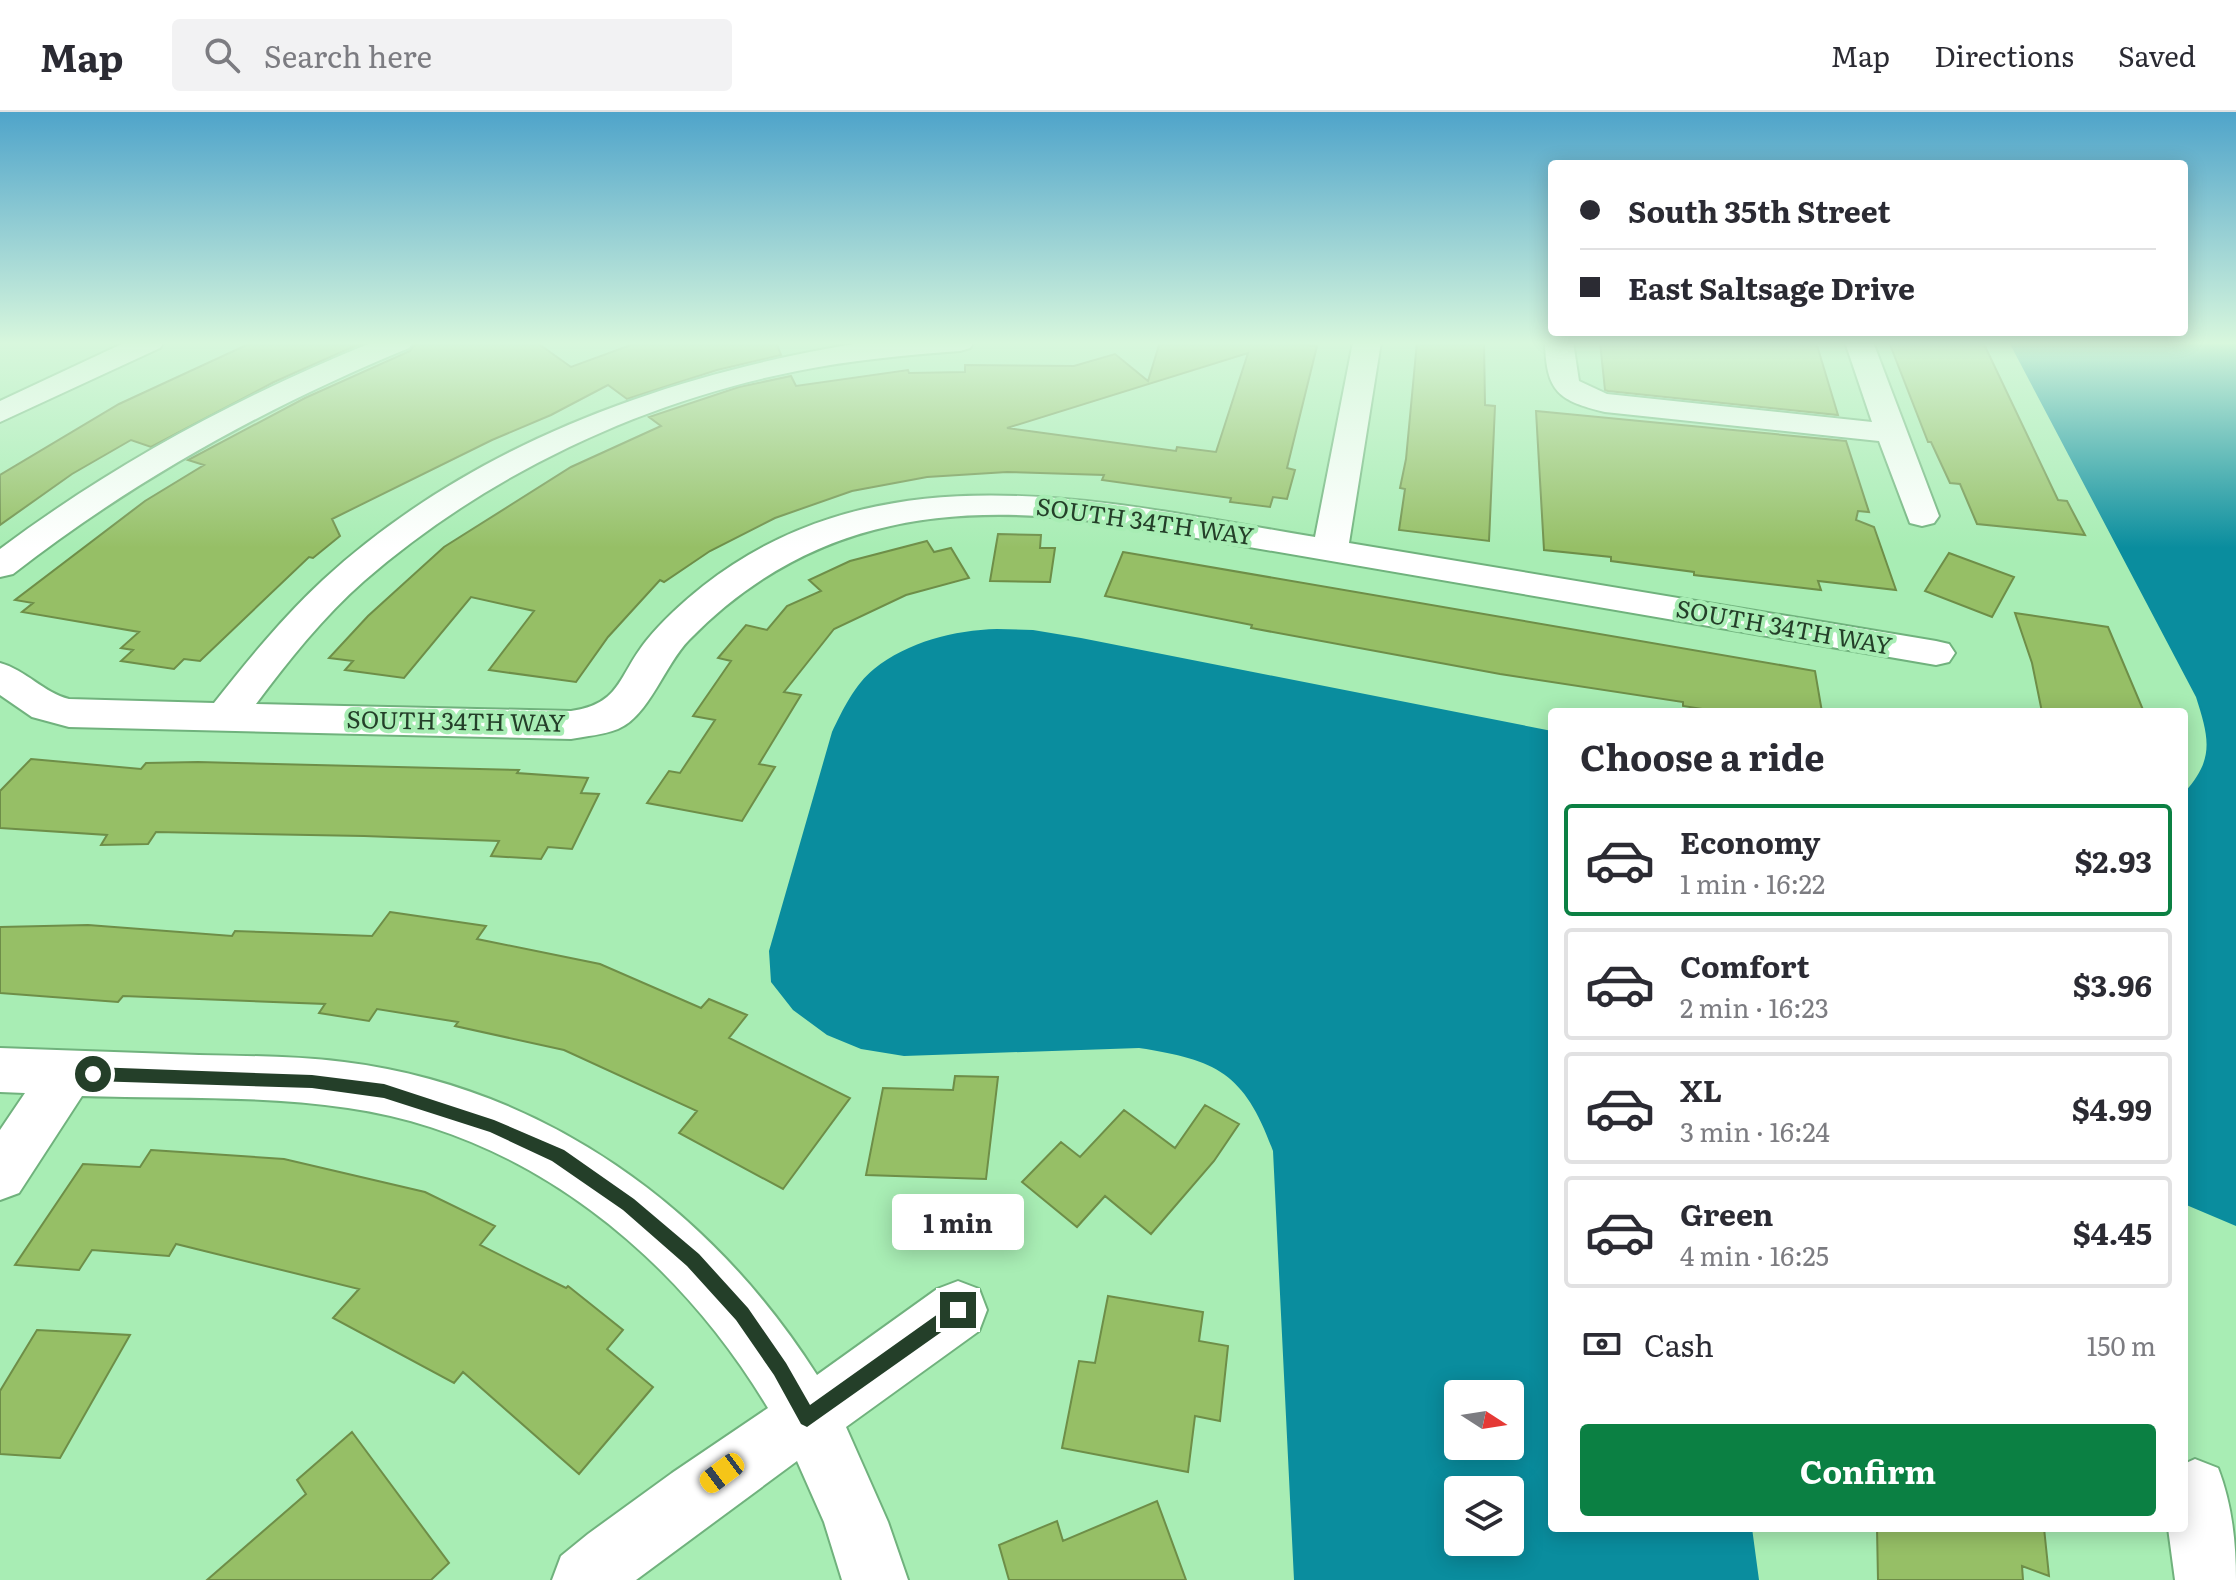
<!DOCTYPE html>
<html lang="en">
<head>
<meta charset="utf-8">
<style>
	:root { --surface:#fff; --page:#f2f2f3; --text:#2b2b33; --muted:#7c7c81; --line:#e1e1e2; --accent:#0b8043 }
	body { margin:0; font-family:Literata,serif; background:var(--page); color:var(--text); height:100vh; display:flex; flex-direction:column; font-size:30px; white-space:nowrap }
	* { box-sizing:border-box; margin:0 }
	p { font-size:26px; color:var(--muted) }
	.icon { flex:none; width:44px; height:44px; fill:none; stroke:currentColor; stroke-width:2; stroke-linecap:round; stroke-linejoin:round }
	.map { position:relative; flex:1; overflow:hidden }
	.side { position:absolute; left:1548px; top:596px; width:640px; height:824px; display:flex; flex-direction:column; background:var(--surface); border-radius:8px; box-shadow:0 4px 20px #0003 }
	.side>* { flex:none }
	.top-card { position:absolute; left:1548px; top:48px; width:640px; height:176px; border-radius:8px; box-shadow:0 4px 20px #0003; display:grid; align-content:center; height:176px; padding:0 32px; background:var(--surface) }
	.needle { width:52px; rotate:102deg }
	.fabs { position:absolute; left:1444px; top:1268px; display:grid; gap:16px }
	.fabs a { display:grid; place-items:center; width:80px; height:80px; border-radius:8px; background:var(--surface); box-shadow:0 4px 20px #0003; font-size:40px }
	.end { position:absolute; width:36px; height:36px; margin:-18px; border:10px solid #243f29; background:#fff; box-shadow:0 0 0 4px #fff }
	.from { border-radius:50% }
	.bubble { position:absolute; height:56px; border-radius:8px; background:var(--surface); box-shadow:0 4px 20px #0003; font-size:26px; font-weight:700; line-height:56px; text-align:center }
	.car { position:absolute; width:24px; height:48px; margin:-24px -12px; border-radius:10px; box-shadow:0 0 6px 2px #0007; background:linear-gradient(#f5c518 24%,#345 0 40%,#f5c518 0 76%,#345 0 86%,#f5c518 0) }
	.top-card b { display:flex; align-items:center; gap:28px; height:76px; font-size:30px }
	.top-card b+b { border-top:2px solid var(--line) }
	.top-card i { width:20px; height:20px; background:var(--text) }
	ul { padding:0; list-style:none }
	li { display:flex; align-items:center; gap:24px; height:112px; margin:0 16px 12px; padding:0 16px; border:4px solid var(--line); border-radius:8px }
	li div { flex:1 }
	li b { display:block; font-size:30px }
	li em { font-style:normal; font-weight:700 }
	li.selected { border-color:var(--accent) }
	li>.icon { width:72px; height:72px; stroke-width:1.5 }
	h2 { padding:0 32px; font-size:36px; line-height:96px }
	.pay { display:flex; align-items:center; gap:20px; height:88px; padding:0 32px; font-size:30px }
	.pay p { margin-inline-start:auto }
	.primary-button { display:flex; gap:16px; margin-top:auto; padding:16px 32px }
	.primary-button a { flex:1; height:92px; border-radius:8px; background:var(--accent); color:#fff; font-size:32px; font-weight:700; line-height:92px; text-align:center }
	header { display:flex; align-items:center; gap:48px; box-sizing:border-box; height:112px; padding:0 40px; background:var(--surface); border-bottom:2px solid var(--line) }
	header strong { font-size:38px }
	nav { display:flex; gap:44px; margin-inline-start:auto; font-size:28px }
	.search { width:560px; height:72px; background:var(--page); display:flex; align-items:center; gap:20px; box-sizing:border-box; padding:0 28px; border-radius:8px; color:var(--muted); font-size:30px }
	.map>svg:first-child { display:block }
</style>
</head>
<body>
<header>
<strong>Map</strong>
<div class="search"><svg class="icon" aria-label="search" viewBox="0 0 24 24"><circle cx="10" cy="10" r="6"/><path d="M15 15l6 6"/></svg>Search here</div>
<nav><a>Map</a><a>Directions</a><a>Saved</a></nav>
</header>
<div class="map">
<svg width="2236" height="1468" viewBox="0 0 2236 1468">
	<rect width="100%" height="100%" fill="#a8edb4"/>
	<path fill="#0a8d9e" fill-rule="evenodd" d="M2009,230h227v884l-52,-22v-411c31,-34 25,-55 12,-96z
		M997,517l36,1 48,8 471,93v797h200l7,52h-465l-21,-429c-28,-77 -55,-91 -134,-103l-235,8 -43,-7 -34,-14 -34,-25 -22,-28 -2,-31 63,-219c10,-21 23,-48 42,-63 34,-27 80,-39 123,-40zM1458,1282h52v52h-52zM1458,1378h52v52h-52z"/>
	<path fill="#96bf66" stroke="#6e8e48" stroke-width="2" fill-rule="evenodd" d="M253,230h111l-90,40 -123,65 -20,-7 -59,34 -72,51v-50l119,-71z
		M416,230h120l35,25 68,-25h137l5,13 -64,15 -90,29 -19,-14 -57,30 -59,25 -160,79 8,17 -27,22 -4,-1 -109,104 -16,-2 -10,10 -53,-8 12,-11 -12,-2 18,-16 -117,-20 11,-9 -18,-3 130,-99 59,-36 -16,-5 117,-62 105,-47z
		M1160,230h126l31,4 -30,122 8,2 -8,29 -14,-2 -3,10 -40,-5 1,-4 -129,-18 2,-5 -97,-3 -80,5 -75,14 -77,27 -65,33 -46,31 -4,-2 -52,57 -32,45 -87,-12 45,-59 -63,-14 -67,81 -59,-8 8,-9 -24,-3 39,-42 76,-69 127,-80 90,-41 -12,-9 90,-30 52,-11 5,10 112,-16 1,3 56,-1v-7l109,1 41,-12 33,27zM1248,241l-32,99 -39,-5 -1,4 -169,-23z
		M1417,230h67l1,63 10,1 -6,135 -90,-11 6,-41 -5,-1 6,-29z
		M1600,230h216l22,73 -230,-24 -3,-1z
		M1889,230h94l75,158 9,1 18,34 -108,-11 -17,-40 -10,-1 -19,-41h-3z
		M1536,299l310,30 23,71 -11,-1 -2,9 18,7 22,63 -78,-9 3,9 -127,-15v-3l-83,-11v-4l-67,-7z
		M998,422l43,1 -1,13h15l-5,34 -60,-1z
		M927,429l7,11 17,-4 18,30 -63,17 -72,34 -50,63 17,3 -42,69 16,3 -33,54 -95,-18 22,-32 11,2 35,-53 -22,-4 38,-55 -13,-3 28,-33 21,5 20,-24 34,-15 -12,-11 41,-19z
		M1123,440l692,119 7,41h-101l-38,-6v-4l-183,-28 -249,-46 1,-3 -147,-29z
		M1949,441l65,24 -22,40 -67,-26z
		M2015,501l93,14 36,85h-102l-10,-49z
		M31,647l110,10 5,-6 52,-1 321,8 -2,3 71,5 -7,15 18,1 -27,55 -24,-2 -7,12 -50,-3 8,-15 -135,-5 -208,-4 -8,12 -47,1 6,-10 -107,-7v-37z
		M390,800l96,14 -9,13 123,25 101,44 8,-9 38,16 -18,23 121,60 -67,91 -104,-56 18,-22 -133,-61 -109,-24 3,-4 -81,-13 -8,12 -50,-8 6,-9 -202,-8 -5,6 -118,-9v-66l88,-2 144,11 3,-5 137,5z
		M955,964l43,1 -12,102 -120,-4 17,-87 70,2z
		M1205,993l34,19 -25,37 -63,73 -46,-38 -28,31 -55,-45 39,-40 19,15 44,-47 51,38z
		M151,1038l133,9 141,33 70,34 -15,19 86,43 2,-2 55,44 -16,19 46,38 -74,87 -116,-102 -9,11 -121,-65 26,-29 -183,-45 -7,12 -77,-6 -13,20 -64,-5 68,-101 57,3z
		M1108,1184l95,16 -4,29 29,5 -8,75 -25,-5 -7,56 -126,-24 17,-87 16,2z
		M37,1218l93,5 -70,123 -60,-4v-63z
		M352,1320l97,131 -18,17h-224l99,-86 -9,-14z
		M1157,1389l29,79h-177l-10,-35 58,-24 6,20z
		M1877,1416h167l5,48 -27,-10 1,14h-145z"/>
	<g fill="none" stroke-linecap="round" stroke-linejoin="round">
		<defs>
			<path id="minor" d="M126,230h38l-4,6 -160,74v-21z
				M373,230h40l-4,6c-143,59 -274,131 -396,226l-13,3v-28c115,-86 240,-153 373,-207z
				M865,230h109l-4,6 -10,3c-55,4 -109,9 -163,20 -157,31 -311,104 -433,210 -41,36 -75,79 -108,123l315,7c50,-7 47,-35 75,-70 16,-20 37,-39 57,-55 181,-142 406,-83 612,-49l38,-195h28l-32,201 587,98 13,3 6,9 -6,9 -13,3 -815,-140c-164,-25 -310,-10 -432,115 -24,24 -40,76 -71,89 -15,6 -31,7 -47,10l-502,-12 -37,-10 -32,-22v-32c26,7 44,30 69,36l145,4c34,-43 69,-86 109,-123 149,-137 345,-206 542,-238z
				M1545,230h28l6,39 28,13 265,28 -27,-80h28l66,174 -5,7 -12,3 -12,-3 -31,-82 -274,-29c-46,-11 -59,-20 -60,-70z
				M0,936c66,2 133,5 199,7 48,1 97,1 145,7 200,25 366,145 473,313l120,-86 21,-8 21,8 8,21 -8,21 -133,96 42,95 20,58h-66l-18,-58 -27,-61 -161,119h-84l9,-24 27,-22 84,-61 96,-65c-92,-153 -240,-274 -420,-300 -87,-13 -178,-9 -266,-12l-63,97 -19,7v-70l25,-37 -25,-1z
				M2195,1347l23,9c14,36 18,74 18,112h-61l-7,-52h16v-64z"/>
		</defs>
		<use href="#minor" stroke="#70b27d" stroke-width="4"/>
		<use href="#minor" fill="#fff" fill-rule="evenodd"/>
	</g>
	<linearGradient id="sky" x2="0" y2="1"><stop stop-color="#4fa4ca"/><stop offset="0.53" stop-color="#d8f7dd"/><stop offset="1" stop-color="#d8f7dd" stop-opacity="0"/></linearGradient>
	<rect width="2236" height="436" fill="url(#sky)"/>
	<path fill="#243f29" d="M93,955l219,8 72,9 110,36 70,30 70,49 65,55 49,54 38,55 24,42 142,-101 6,-2 6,2 3,6 -3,6 -157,111 -6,-3 -27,-49 -38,-55 -49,-54 -64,-56 -71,-49 -62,-29 -106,-34 -72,-10 -219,-7 -7,-7z"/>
	<g text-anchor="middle" stroke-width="8" stroke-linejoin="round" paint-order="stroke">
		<g font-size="24" fill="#243f29" stroke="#a8edb4">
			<text transform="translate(1145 410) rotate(8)" y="8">SOUTH 34TH WAY</text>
			<text transform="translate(1784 516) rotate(10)" y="8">SOUTH 34TH WAY</text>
			<text transform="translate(456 610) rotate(1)" y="8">SOUTH 34TH WAY</text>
		</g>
	</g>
</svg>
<div class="fabs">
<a><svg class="needle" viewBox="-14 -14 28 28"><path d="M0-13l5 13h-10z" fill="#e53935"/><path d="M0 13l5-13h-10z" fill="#7c7c81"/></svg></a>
<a><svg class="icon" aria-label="layers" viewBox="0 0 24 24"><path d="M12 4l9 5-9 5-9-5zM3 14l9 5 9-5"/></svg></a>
</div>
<i class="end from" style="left:93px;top:962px"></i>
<i class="end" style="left:958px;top:1198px"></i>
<div class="bubble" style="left:892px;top:1082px;width:132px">1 min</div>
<i class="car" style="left:722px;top:1361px;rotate:233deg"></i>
<div class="top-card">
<b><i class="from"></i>South 35th Street</b>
<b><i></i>East Saltsage Drive</b>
</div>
<section class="side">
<h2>Choose a ride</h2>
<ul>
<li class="selected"><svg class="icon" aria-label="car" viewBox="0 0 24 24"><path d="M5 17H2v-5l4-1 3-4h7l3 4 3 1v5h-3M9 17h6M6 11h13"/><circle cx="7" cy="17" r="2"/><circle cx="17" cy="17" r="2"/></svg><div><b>Economy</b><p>1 min · 16:22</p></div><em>$2.93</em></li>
<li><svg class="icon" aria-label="car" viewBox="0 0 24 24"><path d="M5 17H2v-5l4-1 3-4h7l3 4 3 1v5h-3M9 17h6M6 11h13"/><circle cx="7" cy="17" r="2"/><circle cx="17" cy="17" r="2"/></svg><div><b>Comfort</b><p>2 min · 16:23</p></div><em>$3.96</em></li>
<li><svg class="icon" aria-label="car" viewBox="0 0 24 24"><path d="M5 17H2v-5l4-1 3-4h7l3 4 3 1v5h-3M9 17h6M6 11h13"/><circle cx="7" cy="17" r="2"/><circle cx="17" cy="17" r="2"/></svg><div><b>XL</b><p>3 min · 16:24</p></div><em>$4.99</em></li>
<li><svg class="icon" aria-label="car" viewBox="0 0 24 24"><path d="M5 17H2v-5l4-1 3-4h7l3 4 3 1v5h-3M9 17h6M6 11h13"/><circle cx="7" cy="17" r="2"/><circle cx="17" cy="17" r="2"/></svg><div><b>Green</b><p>4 min · 16:25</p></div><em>$4.45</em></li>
</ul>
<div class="pay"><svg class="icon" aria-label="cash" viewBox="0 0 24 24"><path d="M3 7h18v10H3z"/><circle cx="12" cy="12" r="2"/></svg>Cash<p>150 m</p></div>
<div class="primary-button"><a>Confirm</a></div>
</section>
</div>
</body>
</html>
